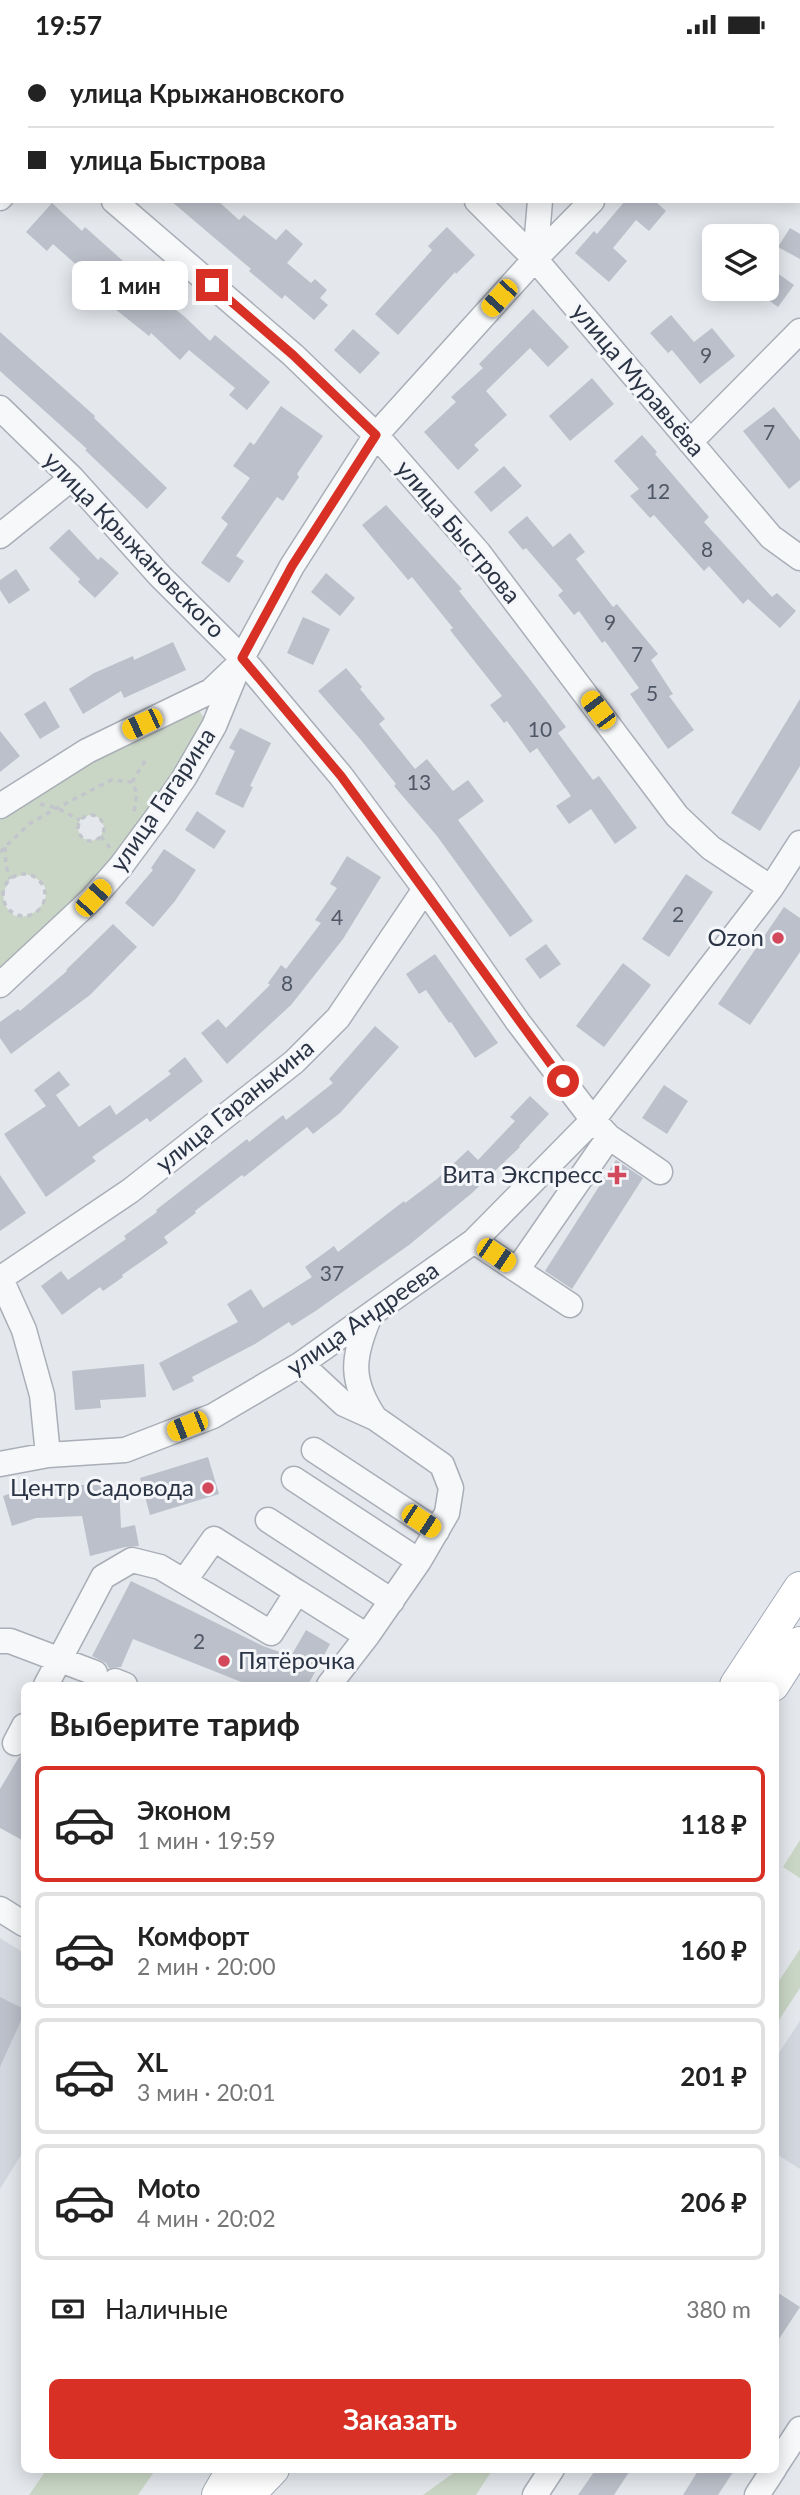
<!DOCTYPE html>
<html lang="ru">
<head>
<meta charset="utf-8">
<style>
	:root { --surface:#fff; --page:#f2f2f2; --text:#222; --muted:#767676; --line:#e0e0e0; --accent:#d93025 }
	body { margin:0; font-family:Lato,sans-serif; background:var(--page); color:var(--text); height:100vh; display:flex; flex-direction:column; font-size:26px; white-space:nowrap }
	* { box-sizing:border-box; margin:0 }
	p { font-size:23px; color:var(--muted) }
	.icon { flex:none; width:38px; height:38px; fill:none; stroke:currentColor; stroke-width:2; stroke-linecap:round; stroke-linejoin:round }
	.map { position:relative; flex:1; overflow:hidden }
	.side { position:absolute; left:21px; top:1633px; width:758px; height:791px; display:flex; flex-direction:column; background:var(--surface); border-radius:10px; box-shadow:0 4px 18px #0003 }
	.side>* { flex:none }
	.top-card { position:absolute; left:0px; top:0px; width:802px; height:154px; box-shadow:0 4px 18px #0003; display:grid; align-content:center; height:154px; padding:0 28px; background:var(--surface) }
	.controls { position:absolute; left:702px; top:175px; display:grid; gap:14px }
	.controls a { display:grid; place-items:center; width:77px; height:77px; border-radius:10px; background:var(--surface); box-shadow:0 4px 18px #0003; font-size:35px }
	.end { position:absolute; width:32px; height:32px; margin:-16px; border:9px solid #d93025; background:#fff; box-shadow:0 0 0 4px #fff }
	.from { border-radius:50% }
	.bubble { position:absolute; height:49px; border-radius:10px; background:var(--surface); box-shadow:0 4px 18px #0003; font-size:23px; font-weight:700; line-height:49px; text-align:center }
	.car { position:absolute; width:21px; height:42px; margin:-21px -10px; border-radius:9px; box-shadow:0 0 5px 2px #0007; background:linear-gradient(#f5c518 24%,#345 0 40%,#f5c518 0 76%,#345 0 86%,#f5c518 0) }
	.top-card b { display:flex; align-items:center; gap:24px; height:66px; font-size:26px }
	.top-card b+b { border-top:2px solid var(--line) }
	.top-card i { width:18px; height:18px; background:var(--text) }
	ul { padding:0; list-style:none }
	li { display:flex; align-items:center; gap:21px; height:116px; margin:0 14px 10px; padding:0 14px; border:4px solid var(--line); border-radius:10px }
	li div { flex:1 }
	li b { display:block; font-size:26px }
	li em { font-style:normal; font-weight:700 }
	li.current { border-color:var(--accent) }
	li>.icon { width:63px; height:63px; stroke-width:1.5 }
	h2 { padding:0 28px; font-size:32px; line-height:84px }
	.pay { display:flex; align-items:center; gap:18px; height:77px; padding:0 28px; font-size:26px }
	.pay p { margin-inline-start:auto }
	.button { display:flex; gap:14px; margin-top:auto; padding:14px 28px }
	.button a { flex:1; height:80px; border-radius:10px; background:var(--accent); color:#fff; font-size:28px; font-weight:700; line-height:80px; text-align:center }
	.status { display:flex; justify-content:space-between; align-items:center; height:49px; padding:0 35px; background:var(--surface); direction:ltr }
	.status svg { height:19px; fill:currentColor }
	.map>svg:first-child { display:block }
</style>
</head>
<body>
<div class="status"><b>19:57</b><svg viewBox="0 0 49 12"><path d="M0 12V9h3v3zM5 12V6h3v6zM10 12V3h3v9zM15 12V0h3v12zM26 1h20v11H26zM47 4h2v5h-2z"/></svg></div>
<div class="map">
<svg width="800" height="2446" viewBox="0 0 800 2446">
	<rect width="100%" height="100%" fill="#e4e7ec"/>
	<path fill="#d2d6de" d="M0,1889l24,15v197l-24,39z
		M800,1972v148l-25,-16v-94z"/>
	<path fill="#c9d6c5" fill-rule="evenodd" d="M194,661l6,2 4,6v8l-87,136 -117,116v-158c56,-49 128,-77 194,-110zM89,766l9,2 6,9 -3,10 -9,5 -10,-3 -5,-10 3,-8zM25,825c56,14 -17,76 -22,19l7,-14z
		M800,1791v38l-17,-11z
		M800,1900v39l-25,38v-39z
		M47,2420h109l-18,26h-109z
		M459,2420h34l-17,26h-53z"/>
	<path fill="#bbc0ca" d="M171,152h47l21,19 5,-5 32,25 10,-11 17,15 -16,19 24,20 4,-4 12,11 -7,8 8,7 -14,15 -29,-25 -3,4 -33,-28 2,-2z
		M625,152h30l11,10 -17,20 -13,-11 -23,28 14,13 -18,21 -34,-29 19,-22 3,3z
		M52,154l30,28 3,-4 57,51 -2,3 45,36 25,24 5,-6 55,47 -23,28 -18,-15 6,-7 -46,-38 -9,10 -29,-27 -2,3 -34,-27 -21,-19 5,-5 -46,-41 -6,7 -21,-19z
		M447,178l28,28 -19,19 -1,-2 -57,63 -23,-21 57,-64 -4,-4z
		M790,179l10,6v25l-22,-12z
		M766,216l28,20 -16,22 -25,-18h13z
		M533,260l36,38 -21,20 -18,-19 -44,43 21,24 -33,30 5,5 -21,20 -34,-38 32,-30 -5,-5 32,-29 -4,-4z
		M671,266l23,27 18,-14 23,28 -35,28 -28,-34 -4,3 -18,-20z
		M353,280l27,24 -20,21 -26,-24z
		M0,283l95,84 -1,2 73,70 -20,21 -62,-59 2,-1 -87,-78z
		M592,329l22,26 -44,37 -21,-25z
		M281,357l42,30 -26,38 2,3 -16,24 -6,-4 -41,59 8,5 -15,22 -28,-20 27,-39 -7,-6 29,-40 -17,-12 17,-24 4,3z
		M774,358l26,33v40l-11,9 -46,-58z
		M642,386l15,17 -2,2 54,63 -5,5 68,75 5,-4 19,18 -16,17 -32,-29 -5,5 -34,-38 -5,5 -50,-56 -4,3 -20,-22 9,-7 -25,-28z
		M504,417l18,20 -31,26 -17,-20z
		M386,456l76,84 -3,2 69,86 38,50 -8,6 35,47 6,-4 38,52 -22,16 -24,-35 -22,15 -13,-18 15,-10 -34,-48 -7,5 -23,-32 -3,2 -14,-18 12,-9 -52,-66 3,-2 -41,-51 -4,3 -46,-55z
		M527,467l26,31 17,-14 15,19 -9,7 37,48 4,-3 41,50 -7,6 22,34 -4,2 25,34 -26,19 -38,-55 9,-6 -34,-47 -3,2 -23,-32 -5,4 -16,-20 5,-4 -37,-43 -3,2 -15,-18z
		M69,480l29,31 3,-3 18,16 -24,25 -17,-16 2,-3 -31,-31z
		M16,520l14,21 -21,14 -9,-14v-10z
		M326,524l29,25 -15,18 -29,-24z
		M303,568l27,12 -17,36 -26,-12z
		M173,593l13,28 -62,28 -3,-7 -38,23 -14,-25 25,-16 39,-17 1,4z
		M346,619l16,19 -2,2 25,30 -6,5 36,45 12,-10 26,32 15,-11 16,21 -26,19 75,101 -23,16 -73,-101 -43,-50 2,-2 -35,-44 -43,-49z
		M800,650v67l-40,65 -29,-18z
		M45,652l15,26 -20,12 -16,-25z
		M240,679l31,15 -21,43 3,1 -10,21 -28,-14 20,-43 -6,-3z
		M0,682l20,25 -20,16z
		M197,762l29,20 -12,18 -29,-19z
		M164,800l32,21 -21,31 -22,26 -28,-24 28,-33 -2,-2z
		M347,807l34,21 -38,62 -52,66 -64,59 -26,-31 17,-14 8,9 44,-43 -2,-2 13,-18 5,4 35,-46 -6,-3 22,-32 -7,-4z
		M686,825l27,18 -44,65 -27,-18z
		M784,858l16,11v34l-50,73 -32,-21z
		M113,875l24,23 -47,48 -79,59 -11,-16v-16l18,-13 2,2 47,-40 -1,-1z
		M546,895l15,20 -21,15 -15,-20z
		M435,905l63,89 -23,15 -24,-36 -2,1 -23,-33 -7,4 -13,-20z
		M623,914l28,22 -47,62 -28,-21z
		M375,977l24,21 -59,66 -27,21 -6,-7 -63,50 -2,-2 -47,36 1,2 -32,24 4,6 -46,32 1,2 -20,14 -3,-4 -38,28 -21,-29 20,-15 7,9 58,-41 -2,-3 33,-24 -1,-2 91,-71 2,3 34,-27 3,5 47,-37 -4,-4z
		M185,1008l18,24 -53,41 -3,-4 -55,39 4,4 -50,36 -42,-63 42,-28 -12,-16 25,-19 11,14 -14,10 23,32 31,-22 6,10 55,-41 -3,-3z
		M664,1036l24,16 -21,33 -25,-16z
		M530,1047l19,18 -30,32 1,1 -48,46 -63,52 -92,65 -25,16 -3,-4 -34,22 -63,33 2,4 -21,10 -14,-28 79,-41 -11,-18 24,-15 12,19 49,-31 -7,-10 29,-21 4,6 66,-51 1,2 32,-24 31,-29 10,10 37,-39 -5,-4z
		M616,1111l27,18 -71,111 -27,-18z
		M0,1126l26,38 -26,18z
		M144,1315l2,33 -46,3 1,8 -26,2 -3,-39z
		M208,1408l11,37 -69,21 -10,-37z
		M72,1436h47l2,43 14,-3 4,21 -14,1 -35,9 -8,-40 -46,2 -24,8 -9,-30 24,-8z
		M131,1532l132,65 28,10 15,-26 24,14 -22,41h-59l-116,-46 -12,28 -12,1 -3,-5 -14,-7z
		M24,1705v87l-24,-13v-39l19,-32z
		M0,1948l24,12v5l-24,53z
		M775,2242l25,16 -25,38z
		M596,2420h35l-17,26h-36z
		M699,2420h36l-17,26h-35z"/>
	<g fill="none" stroke-linecap="round" stroke-linejoin="round">
		<defs>
			<path id="minor" d="M308,0l2,2
				M160,2l1,-2
				M565,2v-2
				M688,2l1,-2
				M0,149l2,-2
				M114,152l179,154 83,80 102,117 199,264 34,32 60,40
				M477,152l58,58 236,278 29,21
				M535,210l5,-58
				M0,359l72,70 88,98 82,82 99,118 84,113 93,133 75,98 16,17 -92,133 -43,-29
				M690,393l110,-111
				M0,487l72,-58
				M0,757l87,-55 124,-60 22,-21
				M0,936l93,-87 28,-32 37,-50 26,-38 30,-52 28,-68 50,-92 84,-131 159,-176 57,-58
				M609,1088l51,35
				M517,1221l53,35
				M0,1228l24,53 18,65 6,60
				M1,1229l129,-87 164,-129 44,-44 87,-129
				M369,1269c-17,40 -19,63 6,100
				M301,1315l43,40 31,14 67,47 9,23 -4,25 -28,48 -52,75 -38,49
				M314,1401l123,81
				M0,1415l48,-9 77,-5 88,-34 88,-52 173,-123 119,-121 178,-232 29,-45
				M294,1430l125,82
				M268,1471l124,81
				M185,1531l29,-41 83,53
				M0,1592h10l85,32
				M115,1632l10,4
				M46,1636l57,-108 29,-17 28,7 111,66 26,-41 70,44
				M15,1694l9,-17
				M0,1860l24,15
				M775,2418l25,-38
				M535,2446l17,-26
				M757,2446l17,-26"/>
			<path id="major" d="M736,1636l64,-97
				M773,1636l27,-42
				M218,2446l15,-26
				M248,2446l25,-26"/>
		</defs>
		<use href="#minor" stroke="#a9aeb7" stroke-width="27"/>
		<use href="#major" stroke="#a3abb8" stroke-width="34"/>
		<path stroke="#c2c5cb" stroke-width="3.5" stroke-dasharray="5 5" stroke-linecap="butt" d="M132,733l13,-21
			M40,755l17,4 23,12
			M78 779a13 13 0 1 1 26 0a13 13 0 1 1-26 0Z
			M101,787l9,12
			M5,798l1,19 4,13
			M0,803l29,-28 28,-16 54,-28 21,2 5,11 -3,19
			M3 846a21 21 0 1 1 42 0a21 21 0 1 1-42 0Z"/>
		<use href="#minor" stroke="#f7f8fa" stroke-width="24"/>
		<use href="#major" stroke="#fff" stroke-width="32"/>
	</g>
	<g fill="none" stroke-linecap="round" stroke-linejoin="round">
		<path stroke="#d93025" stroke-width="9" d="M212,236l81,70 83,80 -84,131 -50,92 99,118 222,305"/>
	</g>
	<g fill="#d1495b" stroke="#f4f6f9" stroke-width="2.5">
		<circle cx="778" cy="889" r="7"/>
		<path d="M613.5 1115.5h7v7h7v7h-7v7h-7v-7h-7v-7h7z"/>
		<circle cx="208" cy="1439" r="7"/>
		<circle cx="224" cy="1612" r="7"/>
	</g>
	<g text-anchor="middle" stroke-width="6" stroke-linejoin="round" paint-order="stroke">
		<g font-size="21" fill="#4f5766">
			<text x="706" y="314">9</text>
			<text x="769" y="391">7</text>
			<text x="658" y="450">12</text>
			<text x="707" y="508">8</text>
			<text x="610" y="581">9</text>
			<text x="637" y="613">7</text>
			<text x="652" y="652">5</text>
			<text x="540" y="688">10</text>
			<text x="419" y="741">13</text>
			<text x="678" y="873">2</text>
			<text x="337" y="876">4</text>
			<text x="287" y="942">8</text>
			<text x="332" y="1232">37</text>
			<text x="199" y="1600">2</text>
		</g>
		<g font-size="24" fill="#2b3445" stroke="#f4f6f9">
			<text transform="translate(638 331) rotate(50)" y="8">улица Муравьёва</text>
			<text transform="translate(458 483) rotate(50)" y="8">улица Быстрова</text>
			<text transform="translate(134 496) rotate(46)" y="8">улица Крыжановского</text>
			<text transform="translate(163 751) rotate(-56)" y="8">улица Гагарина</text>
			<text transform="translate(235 1057) rotate(-39)" y="8">улица Гаранькина</text>
			<text transform="translate(363 1270) rotate(-35)" y="8">улица Андреева</text>
		</g>
		<g font-size="24" fill="#2b3445" stroke="#f4f6f9" text-anchor="end">
			<text x="764" y="897">Ozon</text>
			<text x="603" y="1134">Вита Экспресс</text>
			<text x="194" y="1447">Центр Садовода</text>
			<text x="238" y="1620" text-anchor="start">Пятёрочка</text>
		</g>
	</g>
</svg>
<div class="controls">
<a><svg class="icon" aria-label="layers" viewBox="0 0 24 24"><path d="M12 4l9 5-9 5-9-5zM3 14l9 5 9-5"/></svg></a>
</div>
<i class="end from" style="left:563px;top:1032px"></i>
<i class="end" style="left:212px;top:236px"></i>
<div class="bubble" style="left:72px;top:212px;width:116px">1 мин</div>
<i class="car" style="left:499px;top:249px;rotate:222deg"></i>
<i class="car" style="left:598px;top:661px;rotate:323deg"></i>
<i class="car" style="left:142px;top:675px;rotate:245deg"></i>
<i class="car" style="left:93px;top:849px;rotate:42deg"></i>
<i class="car" style="left:496px;top:1206px;rotate:124deg"></i>
<i class="car" style="left:187px;top:1377px;rotate:248deg"></i>
<i class="car" style="left:421px;top:1472px;rotate:123deg"></i>
<div class="top-card">
<b><i class="from"></i>улица Крыжановского</b>
<b><i></i>улица Быстрова</b>
</div>
<section class="side">
<h2>Выберите тариф</h2>
<ul>
<li class="current"><svg class="icon" aria-label="car" viewBox="0 0 24 24"><path d="M5 17H2v-5l4-1 3-4h7l3 4 3 1v5h-3M9 17h6M6 11h13"/><circle cx="7" cy="17" r="2"/><circle cx="17" cy="17" r="2"/></svg><div><b>Эконом</b><p>1 мин · 19:59</p></div><em>118 ₽</em></li>
<li><svg class="icon" aria-label="car" viewBox="0 0 24 24"><path d="M5 17H2v-5l4-1 3-4h7l3 4 3 1v5h-3M9 17h6M6 11h13"/><circle cx="7" cy="17" r="2"/><circle cx="17" cy="17" r="2"/></svg><div><b>Комфорт</b><p>2 мин · 20:00</p></div><em>160 ₽</em></li>
<li><svg class="icon" aria-label="car" viewBox="0 0 24 24"><path d="M5 17H2v-5l4-1 3-4h7l3 4 3 1v5h-3M9 17h6M6 11h13"/><circle cx="7" cy="17" r="2"/><circle cx="17" cy="17" r="2"/></svg><div><b>XL</b><p>3 мин · 20:01</p></div><em>201 ₽</em></li>
<li><svg class="icon" aria-label="car" viewBox="0 0 24 24"><path d="M5 17H2v-5l4-1 3-4h7l3 4 3 1v5h-3M9 17h6M6 11h13"/><circle cx="7" cy="17" r="2"/><circle cx="17" cy="17" r="2"/></svg><div><b>Moto</b><p>4 мин · 20:02</p></div><em>206 ₽</em></li>
</ul>
<div class="pay"><svg class="icon" aria-label="cash" viewBox="0 0 24 24"><path d="M3 7h18v10H3z"/><circle cx="12" cy="12" r="2"/></svg>Наличные<p>380 m</p></div>
<div class="button"><a>Заказать</a></div>
</section>
</div>
</body>
</html>
